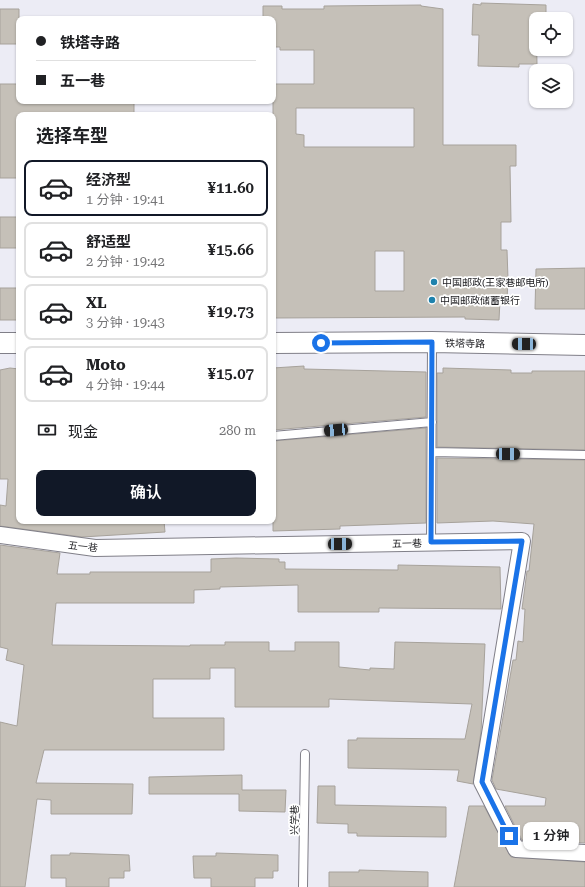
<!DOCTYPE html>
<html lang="zh">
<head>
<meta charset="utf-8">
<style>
	:root { --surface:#fff; --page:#f6f6f6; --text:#202124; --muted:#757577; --line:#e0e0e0; --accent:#111827 }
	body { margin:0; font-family:"Roboto Serif","Noto Sans SC",serif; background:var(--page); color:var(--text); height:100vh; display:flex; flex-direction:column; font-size:15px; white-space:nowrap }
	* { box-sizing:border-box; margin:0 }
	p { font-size:13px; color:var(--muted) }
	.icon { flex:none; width:22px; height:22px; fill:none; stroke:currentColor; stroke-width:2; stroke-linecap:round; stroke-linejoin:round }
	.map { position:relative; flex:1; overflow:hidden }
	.side { position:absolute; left:16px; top:112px; width:260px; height:412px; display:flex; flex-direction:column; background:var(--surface); border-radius:8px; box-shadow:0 1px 3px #0004 }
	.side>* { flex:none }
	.guide { position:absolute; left:16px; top:16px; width:260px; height:88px; border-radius:8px; box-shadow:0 1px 3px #0004; display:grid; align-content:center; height:88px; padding:0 20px; background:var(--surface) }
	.buttons { position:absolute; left:529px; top:12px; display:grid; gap:8px }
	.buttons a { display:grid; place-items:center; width:44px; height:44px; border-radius:8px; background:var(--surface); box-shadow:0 1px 3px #0004; font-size:20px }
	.end { position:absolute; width:18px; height:18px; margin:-9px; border:5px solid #1a73e8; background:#fff; box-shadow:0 0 0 2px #fff }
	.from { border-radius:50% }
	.bubble { position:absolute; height:28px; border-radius:8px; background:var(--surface); box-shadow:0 1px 3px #0004; font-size:13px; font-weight:600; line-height:28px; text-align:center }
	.car { position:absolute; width:12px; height:24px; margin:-12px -6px; border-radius:5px; box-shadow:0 0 3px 1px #0007; background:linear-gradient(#222 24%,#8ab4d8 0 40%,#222 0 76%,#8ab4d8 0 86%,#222 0) }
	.guide b { display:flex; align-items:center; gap:14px; height:38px; font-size:15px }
	.guide b+b { border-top:1px solid var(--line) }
	.guide i { width:10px; height:10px; background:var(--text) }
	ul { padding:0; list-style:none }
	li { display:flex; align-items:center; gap:12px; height:56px; margin:0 8px 6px; padding:0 12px; border:2px solid var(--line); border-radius:8px }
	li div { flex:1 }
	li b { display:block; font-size:15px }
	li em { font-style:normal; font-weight:600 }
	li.on { border-color:var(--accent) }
	li>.icon { width:36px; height:36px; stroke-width:1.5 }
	h2 { padding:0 20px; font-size:18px; line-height:48px }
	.pay { display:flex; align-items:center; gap:10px; height:44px; padding:0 20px; font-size:15px }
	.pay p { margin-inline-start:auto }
	.button { display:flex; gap:8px; margin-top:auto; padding:8px 20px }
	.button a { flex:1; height:46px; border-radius:8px; background:var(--accent); color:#fff; font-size:16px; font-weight:600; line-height:46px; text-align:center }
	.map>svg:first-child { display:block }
</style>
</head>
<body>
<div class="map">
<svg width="585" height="887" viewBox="0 0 585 887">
	<rect width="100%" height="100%" fill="#ececf5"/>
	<path fill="#c5c0b8" stroke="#a7a29b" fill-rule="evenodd" d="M481,3l65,2v14h-10l1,45h-18v3l-41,-1 1,-31h-7l1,-31 8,1z
		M421,5v1l22,3v136h73v21h-6l1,56h-10v28h6l1,29 -1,21h-7l-1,20 -34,-1v-2l-192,1v-234h41v-34h-34v-3h-7v-28h-10v-13h19v3h42v-3zM296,108h118v39h-110v-12l-8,-1zM375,251h29v40h-29z
		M0,9h19v35h-19z
		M0,84h19v17h115v14h-115v63h-19z
		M0,217h19v31h-19z
		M585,268v41h-50l1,-40z
		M0,288h19v32h-19z
		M304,366v3l122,3v45l-153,13v-62z
		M10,368l9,1v152h145l1,11 -83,5 -82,-11v-21l6,1 2,-27h-8v-109z
		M443,368l68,2v3h21v-2h53v79l-148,-3v-74h6z
		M426,428v95l-86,3v3l-67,2v-90z
		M437,458l148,2v383l-63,-3 -17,-34h40l1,-8 -50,-9 -4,-9 21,-120h3l2,-19 5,1 2,-33h-3l5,-38h2l5,-47 -41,-3 -56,2z
		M0,545l60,8 -3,21h33v-2h121v-13l25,-1 43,1v3h6v7l113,1v-5l102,2 1,42 -122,-1v4h-81v-27l-78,2v2l-26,1v13h-138l-4,42 138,1v-1h35v-3h44v9h26v-9h44v25l31,3v-2l24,1 1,-27 90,2 -4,88 -8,52 -16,-3 2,-11 -111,-2v-28h9v-2l108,1 7,-35 -143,-5v8h-94v-39h-25v11h-57v39h71v32h-180l-8,33 97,1 -1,30h-81v-14l-14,-1 -12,88h-25v-165l17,4 7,-61 -18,-5 2,-11 -8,-2z
		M242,775v15h44l-1,22 -46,-1v-17h-90v-17z
		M318,786h17v19l111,2v30l-89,-1v-3h-9v-9l-31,-1z
		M469,806h15l27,51 74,5v25h-131z
		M70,853l59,2 1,16h-6v7h-15v9h-43v-9h-15v-23h19z
		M216,853l62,2v16h-5v7h-18v9h-44v-9h-17l-1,-22h23z
		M359,870l69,2v15h-99v-15h30z"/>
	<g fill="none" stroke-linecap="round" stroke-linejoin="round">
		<defs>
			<path id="service" d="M273,436l159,-14
				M432,452l153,3
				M431,542l1,-200
				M303,887l2,-133"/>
			<path id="minor" d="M0,535l95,13 427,-7 -40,241 34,67 69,4"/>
			<path id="tertiary" d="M0,343h19
				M273,343l159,-1 153,3"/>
		</defs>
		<use href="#service" stroke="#807f88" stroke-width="10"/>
		<use href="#minor" stroke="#807f88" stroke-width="18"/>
		<use href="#tertiary" stroke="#807f88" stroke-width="22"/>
		<use href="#service" stroke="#fff" stroke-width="8"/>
		<use href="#minor" stroke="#fff" stroke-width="16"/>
		<use href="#tertiary" stroke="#fff" stroke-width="20"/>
	</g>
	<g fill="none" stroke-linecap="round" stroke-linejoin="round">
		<path stroke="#1a73e8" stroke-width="5" d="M321,343l111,-1 -1,200 91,-1 -40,241 27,54"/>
	</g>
	<g fill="#1e82ad" stroke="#fff" stroke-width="1.5">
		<circle cx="434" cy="282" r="4"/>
		<circle cx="432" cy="300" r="4"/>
	</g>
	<g text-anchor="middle" stroke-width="3.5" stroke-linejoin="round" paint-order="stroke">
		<g font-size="10" fill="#202024" stroke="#fff" text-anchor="start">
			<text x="442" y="286">中国邮政(王家巷邮电所)</text>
			<text x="440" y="304">中国邮政储蓄银行</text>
		</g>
		<g font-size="10" fill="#202024" stroke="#fff">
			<text transform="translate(465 343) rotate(1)" y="4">铁塔寺路</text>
			<text transform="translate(407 543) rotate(-1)" y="4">五一巷</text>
			<text transform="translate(83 546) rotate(6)" y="4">五一巷</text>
			<text transform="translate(294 820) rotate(-89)" y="4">兴学巷</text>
		</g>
	</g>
</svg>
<div class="buttons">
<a><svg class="icon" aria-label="locate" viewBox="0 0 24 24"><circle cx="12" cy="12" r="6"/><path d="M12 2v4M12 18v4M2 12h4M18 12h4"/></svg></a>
<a><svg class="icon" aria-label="layers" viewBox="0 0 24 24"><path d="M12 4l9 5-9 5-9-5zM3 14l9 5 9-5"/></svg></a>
</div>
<i class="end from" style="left:321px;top:343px"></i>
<i class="end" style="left:509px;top:836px"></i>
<div class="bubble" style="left:523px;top:822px;width:56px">1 分钟</div>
<i class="car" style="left:524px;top:344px;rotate:271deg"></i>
<i class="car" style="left:336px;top:430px;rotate:265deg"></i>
<i class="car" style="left:508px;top:454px;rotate:91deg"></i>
<i class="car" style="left:340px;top:544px;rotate:89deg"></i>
<div class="guide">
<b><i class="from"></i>铁塔寺路</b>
<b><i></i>五一巷</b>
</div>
<section class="side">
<h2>选择车型</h2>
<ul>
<li class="on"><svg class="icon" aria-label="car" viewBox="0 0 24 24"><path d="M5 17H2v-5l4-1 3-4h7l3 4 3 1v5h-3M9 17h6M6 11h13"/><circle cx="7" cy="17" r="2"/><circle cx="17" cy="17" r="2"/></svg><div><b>经济型</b><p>1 分钟 · 19:41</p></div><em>¥11.60</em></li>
<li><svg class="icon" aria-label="car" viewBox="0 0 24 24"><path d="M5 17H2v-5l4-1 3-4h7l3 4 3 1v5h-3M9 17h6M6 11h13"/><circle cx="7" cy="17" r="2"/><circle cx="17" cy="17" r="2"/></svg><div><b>舒适型</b><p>2 分钟 · 19:42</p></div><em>¥15.66</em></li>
<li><svg class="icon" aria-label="car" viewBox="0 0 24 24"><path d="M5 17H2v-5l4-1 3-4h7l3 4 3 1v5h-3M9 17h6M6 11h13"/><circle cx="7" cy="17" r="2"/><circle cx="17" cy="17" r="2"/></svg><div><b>XL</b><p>3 分钟 · 19:43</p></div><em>¥19.73</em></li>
<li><svg class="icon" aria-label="car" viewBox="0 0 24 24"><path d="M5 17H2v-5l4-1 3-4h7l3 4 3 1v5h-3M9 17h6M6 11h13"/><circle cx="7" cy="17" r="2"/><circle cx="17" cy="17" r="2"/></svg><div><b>Moto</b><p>4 分钟 · 19:44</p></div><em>¥15.07</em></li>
</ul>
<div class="pay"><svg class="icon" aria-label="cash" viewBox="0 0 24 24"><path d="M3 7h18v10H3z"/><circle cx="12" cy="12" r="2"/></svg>现金<p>280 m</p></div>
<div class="button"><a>确认</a></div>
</section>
</div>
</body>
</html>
